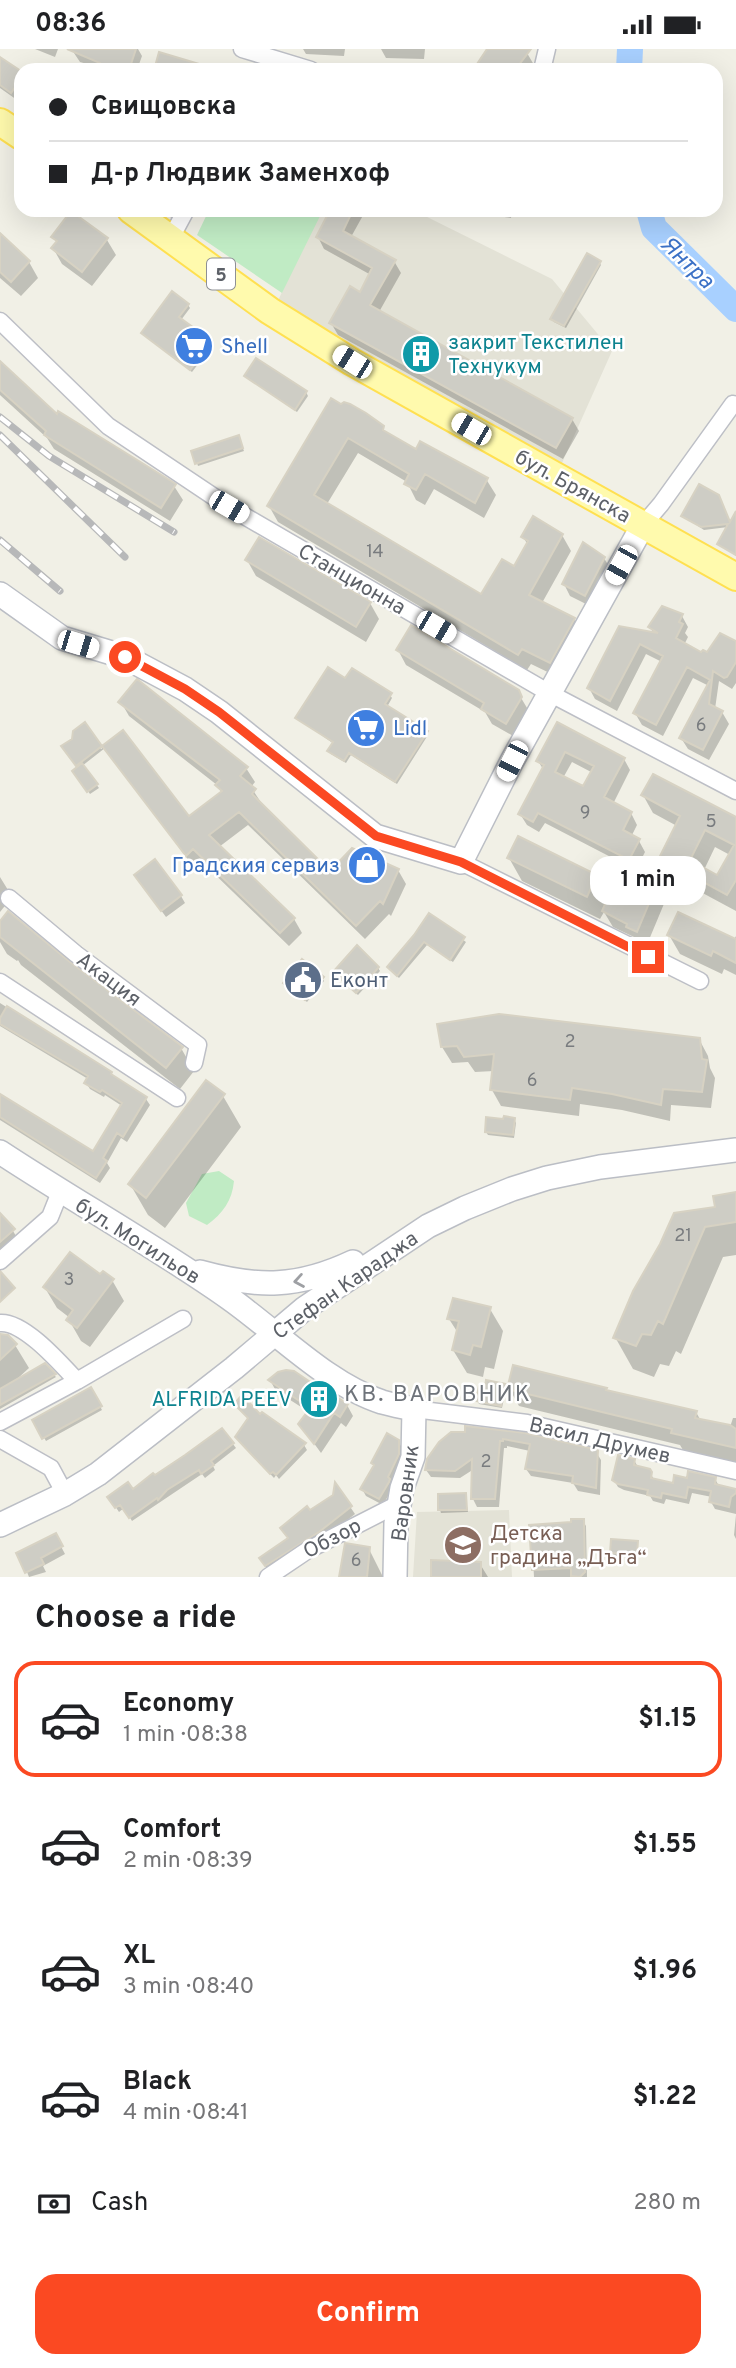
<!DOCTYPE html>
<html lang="en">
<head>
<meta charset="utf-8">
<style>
	:root { --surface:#fff; --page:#f6f6f6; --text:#202124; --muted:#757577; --line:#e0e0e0; --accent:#fb4922 }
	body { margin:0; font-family:Overpass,sans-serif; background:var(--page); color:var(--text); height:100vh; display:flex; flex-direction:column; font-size:26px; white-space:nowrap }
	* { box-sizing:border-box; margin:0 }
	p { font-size:23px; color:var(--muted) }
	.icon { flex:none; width:38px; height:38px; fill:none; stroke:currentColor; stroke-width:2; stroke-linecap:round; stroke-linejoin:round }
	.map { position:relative; height:1528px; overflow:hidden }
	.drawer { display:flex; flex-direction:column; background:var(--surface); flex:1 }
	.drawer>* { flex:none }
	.banner { position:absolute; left:14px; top:14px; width:709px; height:154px; border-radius:21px; box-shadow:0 7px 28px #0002; display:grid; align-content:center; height:154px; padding:0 35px; background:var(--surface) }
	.end { position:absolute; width:32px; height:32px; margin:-16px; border:9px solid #fb4922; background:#fff; box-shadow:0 0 0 4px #fff }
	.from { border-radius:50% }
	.bubble { position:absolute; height:49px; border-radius:21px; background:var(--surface); box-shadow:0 7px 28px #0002; font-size:23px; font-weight:700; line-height:49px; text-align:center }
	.car { position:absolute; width:21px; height:42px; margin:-21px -10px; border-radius:9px; box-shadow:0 0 5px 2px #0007; background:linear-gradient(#fff 24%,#345 0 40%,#fff 0 76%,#345 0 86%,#fff 0) }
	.banner b { display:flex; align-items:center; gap:24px; height:66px; font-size:26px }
	.banner b+b { border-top:2px solid var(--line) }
	.banner i { width:18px; height:18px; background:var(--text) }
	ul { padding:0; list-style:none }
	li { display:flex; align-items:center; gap:21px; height:116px; margin:0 14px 10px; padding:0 21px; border:4px solid transparent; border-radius:21px }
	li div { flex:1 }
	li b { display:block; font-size:26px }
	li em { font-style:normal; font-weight:700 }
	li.current { border-color:var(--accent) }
	li>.icon { width:63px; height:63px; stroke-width:1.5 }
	h2 { padding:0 35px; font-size:32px; line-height:84px }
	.pay { display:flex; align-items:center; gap:18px; height:77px; padding:0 35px; font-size:26px }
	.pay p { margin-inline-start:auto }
	.button { display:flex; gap:14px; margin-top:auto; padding:14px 35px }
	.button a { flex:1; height:80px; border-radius:21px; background:var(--accent); color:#fff; font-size:28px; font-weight:700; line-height:80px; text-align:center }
	.status { display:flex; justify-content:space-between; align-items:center; height:49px; padding:0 35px; background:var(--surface); direction:ltr }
	.status svg { height:19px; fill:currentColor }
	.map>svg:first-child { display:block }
</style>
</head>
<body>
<div class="status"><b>08:36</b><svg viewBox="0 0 49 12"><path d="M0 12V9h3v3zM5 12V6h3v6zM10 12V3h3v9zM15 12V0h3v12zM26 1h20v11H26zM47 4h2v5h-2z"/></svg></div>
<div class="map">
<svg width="736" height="1528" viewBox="0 0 736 1528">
	<rect width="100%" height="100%" fill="#f1f0e6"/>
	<path fill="#e3e2d6" d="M320,161h93l139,69 60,72 -50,112 -286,-158z
		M509,1461l3,67h-99l4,-65z"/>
	<path fill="#c0ebc4" d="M209,161h114l-41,83 -85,-58z
		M219,1122l15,10c-2,20 -11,32 -27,44l-18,-9 -3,-13 16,-29z"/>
	<path fill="#0003" fill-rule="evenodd" d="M35,0h23l-3,8z
		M75,0h63l4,7 -5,14h-29l-28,-8 -6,-9z
		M303,0h42l-1,7 -38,-2z
		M381,0h44l-1,10 -38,-1z
		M491,0h30l6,4 10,17h-62z
		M0,10l21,15v20l-4,6 -17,-12z
		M716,108l7,5 -5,19 -2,-1z
		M161,161h28l-11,13z
		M331,161h35l-15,27 43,24 7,12 -22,39 193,107 7,12 -16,28 -225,-124 -7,-12 29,-29 11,-19 -47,-26 -6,-12z
		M451,161h61l-1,8z
		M0,186l29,27 9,16 -17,18 -21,-18z
		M53,188l54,3 9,15 -24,31 -30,-22 -9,-16 4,-5z
		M599,213l2,3 -35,63 -12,-6 -2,-3z
		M188,256l2,3 -9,12 31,26 -20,26 -49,-38z
		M0,315l57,52 117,70 9,14 -13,21 -116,-72 -7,-11 -47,-43z
		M246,327l60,16 2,4 -11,16z
		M331,352l51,26 4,7 30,17 70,28 10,16 -12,23 -50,-29 -9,16 -9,-5 -9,-18 -49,-29 -31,51 155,92 32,-28 14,-23 -5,-8 39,-2 9,16 -29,52 32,16 9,16 -23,43 -29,-14 -4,6 -249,-148 -9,-16z
		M240,392l4,10 -46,15 -1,-3z
		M700,437l30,39 6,-11v42l-17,-12 9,-17 -24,3 -21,-14z
		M604,509l7,12 -19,37 -22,-11 -6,-12z
		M247,511l123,43 9,16 -13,23 -110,-66z
		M682,567l6,11 -3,6 3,4 -4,8 18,9 34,-11v40l-4,6 -13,-8 -4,28 7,3 7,12 -20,36 -21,-11 -7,-11 28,-52 -16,-8 -30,58 -21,-11 -7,-12 27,-51 -16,-8 -29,57 -22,-12 -6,-11 31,-60 34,6 -4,-7z
		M398,601l119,41 13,22 -15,24 -23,-13 -7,-12 -79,-47z
		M346,631l44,15 2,3 -5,9 41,28 -31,49 -46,-29 -5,8 -15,-9 -2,-3 5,-7 -37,-26z
		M121,653l125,66 9,14 -4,5 11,17 -1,2 70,67 67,-3 8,14 -15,32 -2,-2 -24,25 -117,-114 -29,22 75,72 8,14 -13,13 -87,-84 -7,7 -90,-121 -23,18 17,22 -9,6 -16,-22 5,-4 -15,-21 9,-8 12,-15 16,25 21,-17 67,86 33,-25 -5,-8 -88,-69z
		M557,676l67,34 6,11 -17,34 18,9 6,12 -6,12 8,4 6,11 -10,20 22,11 9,16 -20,48 -9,-5 -3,-5 -21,-10 -9,-15 -4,7 -78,-38 -13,-23 87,19 15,25 17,-36 -83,-43 -6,9 -12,-7 -7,-11 23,-45 -5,-8zM572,713l21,11 -9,16 -21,-11z
		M643,746l93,25v91l-65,-35 -10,-18 16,-32 -24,-13zM715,798l15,8 -12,22 -14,-7z
		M0,828l8,13 -4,4 4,8 -8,10z
		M141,834l40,13 4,7 -19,14z
		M429,866l37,27 -13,20 -26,-17 -28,33 -10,-10 26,-32z
		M0,874l69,41 112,84 13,23 -14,18 -159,-124 -3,-5 -1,1 -10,-7 -7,-12z
		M669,886l65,5 2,-4v39l-12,-6 -2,5 -42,-20z
		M378,919l2,3 -22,24 -21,-20z
		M322,929l2,3 -17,21 -22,-19z
		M0,954l111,70 3,6 32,20 4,6 -23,37 -6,-4 -14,25 3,5 -10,15 -100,-63v-25l93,59 29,-48 -17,-11 -1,2 -14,-8 -4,-6 2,-4 -88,-53z
		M439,976l260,14 9,17 2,12 5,10 -4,30 -40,-3 -1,16 -48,-11 -42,-6 -1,12 -78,-10 -9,-16 2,-19 -19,1 -7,-10 -16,1 -10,-16z
		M223,1047l18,31 -76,101 -17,-13 -18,-31z
		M514,1070l2,4 -2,15 -26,-3 -2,-3z
		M736,1145v61l-13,2 -42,97 -5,-3 -7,15 -9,-2 -6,13 -21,-8 -18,-32 102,-129z
		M0,1168l13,14 9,15 -22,10z
		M112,1231l12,21 -34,46 -9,-6 -12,-21 1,-2 -13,-10 -12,-20z
		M490,1260l13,22 -9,38 -9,-2 -2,10 -16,-4 -14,-23 5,-17 -9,-14z
		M0,1286l15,10 14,23 -13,12 38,-5 2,2 -56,32z
		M270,1331l77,25 6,11 -7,11 -5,-4 -20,30 -21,-29 9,-12 -33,-21z
		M504,1337l2,3 -4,19 -23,-4 -2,-4z
		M509,1339l187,24 5,9 29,6 3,-9h3v45l-53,-13 -3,-5 -161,-39z
		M91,1340l11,21 -56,31 -12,-21z
		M236,1355l24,12 44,29 3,5 -28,29 -3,-4 -2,3 -34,-36 -3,-5 12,-18z
		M467,1379l129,24 5,8 -1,35 -22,-4 -5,-8 -42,-7 -5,-7 4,-18 -23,-5v2h-3l-5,59h-22l-4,-8 1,-30 -14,9 -29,-1 -5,-7 40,-36z
		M222,1381l14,18 -23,18 2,4 -10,8 -3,-4 -70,47 -8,-13 -5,4 -10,-15 24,-5z
		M398,1392l4,7v14l-11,22 1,5 -9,16 -17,-9 -4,-7 13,-22 -2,-4z
		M634,1411l4,7 11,4 6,10 19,4 14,-5 27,-1 4,7 17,5v23l-21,-5 -4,-7 1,-5 -20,-4 -3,11 -23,-5 -2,5 -11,-3 -3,-5 -26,-6 -6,-3 -4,-7z
		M336,1437l19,28 -32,25 -53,33 -5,-6 45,-53 25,-17z
		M465,1446l3,17 -27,1 -1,-3z
		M736,1466v24l-2,-4z
		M583,1472l3,5 1,51h-53l-3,-50z
		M55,1486l10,19 -22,12 3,6 -17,5 -2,-5z
		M637,1494l1,14 -24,-1 -2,-3z
		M369,1500l14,28h-42z
		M480,1515l8,13h-56z"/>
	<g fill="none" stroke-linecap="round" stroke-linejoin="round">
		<path stroke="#a8d0ff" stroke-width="26" d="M629,21l1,-21
			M649,161l5,18 82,81"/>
	</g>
	<path fill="#cecdc5" stroke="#d7d2c3" stroke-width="2" fill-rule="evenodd" d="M67,0h69l-7,21h-31l2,-7z
		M487,0h44l-16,21h-42z
		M159,3l50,15 -1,3h-54z
		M0,8l21,14v8l-10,14 -11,-8z
		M330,161h23l-10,21 53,29 -26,45 203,113 -17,30 -227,-125 21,-37 10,6 12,-24 -56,-31z
		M71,162l37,27 -26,34 -31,-24 6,-7 -6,-4z
		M0,184l30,28 -19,21 -11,-10z
		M587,204l14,8 -37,65 -14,-7z
		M172,242l17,13 -10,13 33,24 -22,29 -49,-37z
		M256,309l51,33 -12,19 -51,-34z
		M0,312l57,53 1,-3 118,73 -15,24 -117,-73 2,-4 -46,-41z
		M331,349l10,6 3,-2 6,2 16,9 18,13 -1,4 33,19 4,-8 68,37 -13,25 -50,-29 -9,16 -12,-6 5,-10 -61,-36 -34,57 167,99 21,-35 12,7 14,-25 -7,-4 12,-21 30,18 -34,61 46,23 -25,45 -28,-14 -4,6 -251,-149z
		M239,386l4,13 -48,16 -4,-13z
		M699,435l20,11 11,27 6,-11v44l-19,-11 11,-20 -27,3 -20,-11z
		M259,488l112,65 -15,25 -111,-67z
		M583,493l22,15 -20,39 -23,-12z
		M662,557l21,8 -4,8 4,2 -7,14 25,14 2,-2 4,2 13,-19 16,8v21l-9,15 -3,1 -11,-7 -4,33 14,7 -20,39 -24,-12 31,-58 -23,-13 -31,58 -23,-12 30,-57 -23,-12 -30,57 -23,-13 32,-62 39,7 -10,-6z
		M411,576l108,65 3,7 -16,27 -25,-15 3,-6 -88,-53z
		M328,618l17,11 7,-10 40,25 -7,11 43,27 -33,51 -46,-29 -5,8 -17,-10 6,-9 -38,-24z
		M137,630l111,88 -8,9 16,13 -4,5 78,77 22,-23 47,21 -16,35 -3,-3 -24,25 -117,-114 -30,23 86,83 -15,15 -87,-84 -7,7 -84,-110 21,-16 66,86 33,-25 -7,-6 5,-5 -102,-78z
		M85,673l17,24 -26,20 -15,-20 11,-7 1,-8z
		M557,673l68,36 -21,39 28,15 -9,18 17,9 -11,21 -91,-47 -5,9 -15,-8 26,-49 -8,-4zM565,703l29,14 -11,20 -28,-14z
		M82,714l16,21 -11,8 -15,-21z
		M653,725l83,43v63l-9,15 -68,-37 21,-42 -39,-21zM705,781l29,15 -17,30 -27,-15z
		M518,787l79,39 -10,22 -80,-39z
		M155,810l27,36 -21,16 -27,-36z
		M627,817l31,16 -21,50 -11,-5 1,-3 -25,-13 6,-14 3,2z
		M8,862l62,51 113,85 -17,21 -166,-131v-16z
		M678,863l58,27v24l-23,-12 -2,5 -44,-21z
		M429,864l36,24 -15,23 -26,-18 -27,34 -10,-9 27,-32z
		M357,896l22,22 -23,26 -23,-21z
		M302,910l22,18 -19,23 -22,-17z
		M7,957l105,66 -1,2 36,23 -24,40 -6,-4 -14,25 4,3 -11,17 -96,-61v-23l93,57 29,-48 -20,-13 -2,2 -16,-9 4,-7 -88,-52v-6z
		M499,965l201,24 2,21 5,1 -5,32 -39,-3 -2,16 -49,-11 -40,-6 -2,12 -80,-10 4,-36 -30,3 -7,-11 -16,1 -4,-23z
		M206,1031l19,14 -79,104 -18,-14z
		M504,1067l11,2 -2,17 -28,-3 1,-15 17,2z
		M736,1143v30l-31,5 -42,97 -5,-3 -7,14 -9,-1 -6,12 -23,-8 20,-47 27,-47 14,-31 41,-6 -2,-11z
		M0,1164l15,16 -15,13z
		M70,1203l30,22 3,-3 11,8 -37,49 -11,-8 7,-10 -30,-23z
		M0,1222l15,17 -15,14z
		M453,1249l38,9 -10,40 -8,-2 -3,10 -18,-5 7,-29 -12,-2z
		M0,1285l8,1 9,9 -17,16z
		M45,1314l11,11 -56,31v-16z
		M513,1316l94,23 -1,2 91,21 -2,7 35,7 6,4v19l-65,-15 1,-4 -165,-40z
		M286,1321l8,1 34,23 2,-1 18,11 -8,13 -6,-4 -20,31 -16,-20 12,-16 -42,-28 10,-8z
		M486,1331l20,4 -5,22 -25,-5 3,-15 6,1z
		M91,1338l11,19 -60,33 -10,-19z
		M242,1346l18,19 2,-2 44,31 -30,32 -3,-3 -3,2 -35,-37 13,-19 -14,-14z
		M465,1377l60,7 73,17 -2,38 -24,-5 1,-7 -48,-7 5,-25 -27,-5v2h-3l-5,58h-24l1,-40 -17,12 -30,-1 2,-11 12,-17 12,-10h14z
		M222,1379l12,15 -23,18 3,4 -13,9 -2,-4 -32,20 -9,10 -1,-2 -28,20 -9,-13 -5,3 -8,-11 21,-15 5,7 20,-16 2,2 30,-20z
		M387,1384l12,7v14l-11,23 2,2 -1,3 -10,17 -19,-10 14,-24 -3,-2z
		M618,1406l17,4 -1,6 16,4 2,3 -1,6 22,5 1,-8 13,3 1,-7 28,6 -1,7 21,5v4l-5,4 -2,10 -20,-5 2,-11 -23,-4 -2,11 -24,-5 -1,5 -14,-3 1,-5 -30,-6 -6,-4z
		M335,1433l17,24 -33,26 -54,34 -6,-8 29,-20 -8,-10 27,-22 3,4 23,-15z
		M466,1444l1,17h-29v-16z
		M571,1470h13l1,53 -5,5 -9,-1v-8l-39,2 -3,-45 42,-3z
		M56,1484l7,13 -22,12 3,6 -19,9 -9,-20z
		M611,1490l27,2 -1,13 -27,-1z
		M345,1494l25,4 -3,30h-28z
		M431,1511l50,2v15h-50z"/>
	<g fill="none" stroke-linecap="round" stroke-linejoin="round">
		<defs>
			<path id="street" d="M242,0l69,21
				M542,21l5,-21
				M171,189l15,-28
				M0,272l108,105 121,81 322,187 185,97
				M643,476l18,-21 72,-100
				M461,813l239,119
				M9,849l67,56 122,91 -4,18
				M0,933l177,116
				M0,1212l50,-44 10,-25
				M0,1274c24,-2 61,41 77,58
				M414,1360l113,14 209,48
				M0,1373l77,-41 106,-62
				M0,1390l51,29 14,26
				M268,1528l40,-27 92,-47"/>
			<path id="secondary" d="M0,545l62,44 63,19 60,32 34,23 156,124 86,26 51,-101 131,-236
				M0,1103c76,50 155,94 229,146 47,33 99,87 153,104 11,3 21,5 32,7l-1,48 -11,31 -6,35 -1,54
				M200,1223c58,16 98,16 153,-10
				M0,1476l65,-31 33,-20 136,-106 71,-60 123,-82 37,-18 47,-19 35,-11 53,-11 136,-17"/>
			<path id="primary" d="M0,73l21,14
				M131,161l139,101 82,51 384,215"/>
		</defs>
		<use href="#street" stroke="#bdbfc6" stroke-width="19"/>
		<use href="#secondary" stroke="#bbbec5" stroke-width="26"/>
		<use href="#primary" stroke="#ffe051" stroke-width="30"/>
		<use href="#street" stroke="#fff" stroke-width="16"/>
		<use href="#secondary" stroke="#fff" stroke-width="23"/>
		<use href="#primary" stroke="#fffaad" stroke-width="26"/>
		<defs>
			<path id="rail" d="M0,368l49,39 125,76
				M0,386l125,122
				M0,491l60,51"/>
		</defs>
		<use href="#rail" stroke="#b7b8b9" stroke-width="7"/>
		<use href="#rail" stroke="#fff" stroke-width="4.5" stroke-dasharray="13" stroke-linecap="butt"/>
	</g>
	<defs><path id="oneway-chevron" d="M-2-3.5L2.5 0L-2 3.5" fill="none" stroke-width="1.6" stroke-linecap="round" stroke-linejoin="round" transform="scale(1.75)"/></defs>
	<use stroke="#9ea0a4" href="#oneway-chevron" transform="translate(299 1232) rotate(170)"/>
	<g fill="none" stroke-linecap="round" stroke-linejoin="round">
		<path stroke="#fb4922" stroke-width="9" d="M125,608l60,32 34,23 157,124 85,26 187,95"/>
	</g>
	<defs>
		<symbol id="supermarket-disc" viewBox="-11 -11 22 22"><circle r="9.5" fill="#3f7fe0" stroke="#fff"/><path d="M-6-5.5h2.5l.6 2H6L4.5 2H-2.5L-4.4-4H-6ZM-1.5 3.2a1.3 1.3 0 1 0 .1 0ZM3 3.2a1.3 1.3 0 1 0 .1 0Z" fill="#fff"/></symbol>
		<symbol id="building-disc" viewBox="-11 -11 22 22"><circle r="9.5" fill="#0f9aa8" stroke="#fff"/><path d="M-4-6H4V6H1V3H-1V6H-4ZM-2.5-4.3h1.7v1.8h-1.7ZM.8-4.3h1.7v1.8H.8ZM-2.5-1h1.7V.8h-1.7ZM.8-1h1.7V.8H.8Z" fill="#fff"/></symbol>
		<symbol id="shop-disc" viewBox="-11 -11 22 22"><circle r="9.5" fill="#3f7fe0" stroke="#fff"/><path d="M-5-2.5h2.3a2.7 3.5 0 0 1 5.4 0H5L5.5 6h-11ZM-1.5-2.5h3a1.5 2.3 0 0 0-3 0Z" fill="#fff"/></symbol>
		<symbol id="civic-disc" viewBox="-11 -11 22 22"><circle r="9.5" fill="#5c6f8a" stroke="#fff"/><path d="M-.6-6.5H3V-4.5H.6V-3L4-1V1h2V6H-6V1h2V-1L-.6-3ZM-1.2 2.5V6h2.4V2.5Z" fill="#fff"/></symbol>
		<symbol id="school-disc" viewBox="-11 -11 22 22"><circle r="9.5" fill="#8d6e63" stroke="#fff"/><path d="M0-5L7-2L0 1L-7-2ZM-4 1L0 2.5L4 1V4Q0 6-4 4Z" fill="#fff"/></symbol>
	</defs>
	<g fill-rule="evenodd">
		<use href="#supermarket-disc" x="172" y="275" width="44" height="44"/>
		<use href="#building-disc" x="399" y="283" width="44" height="44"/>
		<use href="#supermarket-disc" x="344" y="657" width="44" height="44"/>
		<use href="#shop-disc" x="345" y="794" width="44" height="44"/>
		<use href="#civic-disc" x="281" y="909" width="44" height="44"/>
		<use href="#building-disc" x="297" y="1328" width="44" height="44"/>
		<use href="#school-disc" x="441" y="1474" width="44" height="44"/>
	</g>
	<g text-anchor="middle" stroke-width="5" stroke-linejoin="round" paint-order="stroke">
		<g font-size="18" fill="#797c7f">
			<text x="375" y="508">14</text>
			<text x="701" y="682">6</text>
			<text x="585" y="769">9</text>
			<text x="711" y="778">5</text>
			<text x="570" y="998">2</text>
			<text x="532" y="1037">6</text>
			<text x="683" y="1192">21</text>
			<text x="69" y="1236">3</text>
			<text x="486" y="1418">2</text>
			<text x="356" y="1517">6</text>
		</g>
		<rect fill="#fff" stroke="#8e9095" stroke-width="2" x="207" y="209.5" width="28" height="31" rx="5"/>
		<g font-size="19" font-weight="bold" fill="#5d6168">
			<text x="221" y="232">5</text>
		</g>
		<g font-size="21" fill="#0d838f" stroke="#fff" text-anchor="start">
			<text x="448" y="300">закрит Текстилен<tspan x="448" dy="24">Технукум</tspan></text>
			<text x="292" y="1357" text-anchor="end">ALFRIDA PEEV</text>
		</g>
		<g font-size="21" fill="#366cbe" stroke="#fff" text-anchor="start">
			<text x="221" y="304">Shell</text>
			<text x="393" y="686">Lidl</text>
			<text x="340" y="823" text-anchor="end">Градския сервиз</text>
		</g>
		<g font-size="21" fill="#5d6168" stroke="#fff">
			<text transform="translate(573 437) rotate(29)" y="7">бул. Брянска</text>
			<text transform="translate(352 530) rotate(30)" y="7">Станционна</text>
			<text transform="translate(109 930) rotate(37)" y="7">Акация</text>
			<text transform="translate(138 1192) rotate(32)" y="7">бул. Могильов</text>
			<text transform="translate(345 1236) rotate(-35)" y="7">Стефан Караджа</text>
			<text transform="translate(600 1391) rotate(13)" y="7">Васил Друмев</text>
			<text transform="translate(405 1444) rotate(-82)" y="7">Варовник</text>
			<text transform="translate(332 1489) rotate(-28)" y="7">Обзор</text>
		</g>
		<g font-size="21" fill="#4e5e75" stroke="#fff" text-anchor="start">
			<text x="330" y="938">Еконт</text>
		</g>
		<g font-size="21" fill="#785e54" stroke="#fff" text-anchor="start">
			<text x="490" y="1491">Детска<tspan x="490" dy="24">градина „Дъга“</tspan></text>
		</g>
		<g font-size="23" font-style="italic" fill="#3b71c6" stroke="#fff">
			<text transform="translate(688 213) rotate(44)" y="8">Янтра</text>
		</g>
		<g font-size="23" letter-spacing="2" fill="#6e737a" stroke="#fff">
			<text x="438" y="1352">КВ. ВАРОВНИК</text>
		</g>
	</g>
</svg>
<i class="end from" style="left:125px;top:608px"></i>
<i class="end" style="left:648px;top:908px"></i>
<div class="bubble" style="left:590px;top:807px;width:116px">1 min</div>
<i class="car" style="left:352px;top:313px;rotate:302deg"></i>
<i class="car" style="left:471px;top:380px;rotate:300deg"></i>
<i class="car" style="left:229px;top:458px;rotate:120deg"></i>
<i class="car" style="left:621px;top:516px;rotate:209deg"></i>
<i class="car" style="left:436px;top:578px;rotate:120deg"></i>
<i class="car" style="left:78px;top:595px;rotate:107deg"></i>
<i class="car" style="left:512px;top:712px;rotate:207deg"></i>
<div class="banner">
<b><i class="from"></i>Свищовска</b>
<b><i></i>Д-р Людвик Заменхоф</b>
</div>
</div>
<section class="drawer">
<h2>Choose a ride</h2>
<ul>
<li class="current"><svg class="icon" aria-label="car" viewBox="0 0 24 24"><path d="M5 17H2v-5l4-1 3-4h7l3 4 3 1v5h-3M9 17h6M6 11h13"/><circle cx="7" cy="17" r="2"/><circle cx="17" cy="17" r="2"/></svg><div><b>Economy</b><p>1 min · 08:38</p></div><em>$1.15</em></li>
<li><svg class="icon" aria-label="car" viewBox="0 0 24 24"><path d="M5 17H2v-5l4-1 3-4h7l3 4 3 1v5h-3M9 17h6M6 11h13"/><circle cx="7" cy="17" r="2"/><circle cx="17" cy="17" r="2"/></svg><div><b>Comfort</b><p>2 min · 08:39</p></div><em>$1.55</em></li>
<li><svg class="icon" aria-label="car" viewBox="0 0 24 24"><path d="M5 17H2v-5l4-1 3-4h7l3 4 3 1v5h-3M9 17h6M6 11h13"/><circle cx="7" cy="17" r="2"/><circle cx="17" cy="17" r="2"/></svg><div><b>XL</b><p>3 min · 08:40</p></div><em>$1.96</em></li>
<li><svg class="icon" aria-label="car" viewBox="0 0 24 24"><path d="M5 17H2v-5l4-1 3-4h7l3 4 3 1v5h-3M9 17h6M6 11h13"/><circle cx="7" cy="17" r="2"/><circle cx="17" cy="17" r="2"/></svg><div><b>Black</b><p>4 min · 08:41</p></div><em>$1.22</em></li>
</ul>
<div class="pay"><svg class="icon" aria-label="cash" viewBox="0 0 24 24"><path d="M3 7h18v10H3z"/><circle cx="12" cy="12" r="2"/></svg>Cash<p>280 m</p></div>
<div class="button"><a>Confirm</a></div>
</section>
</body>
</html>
